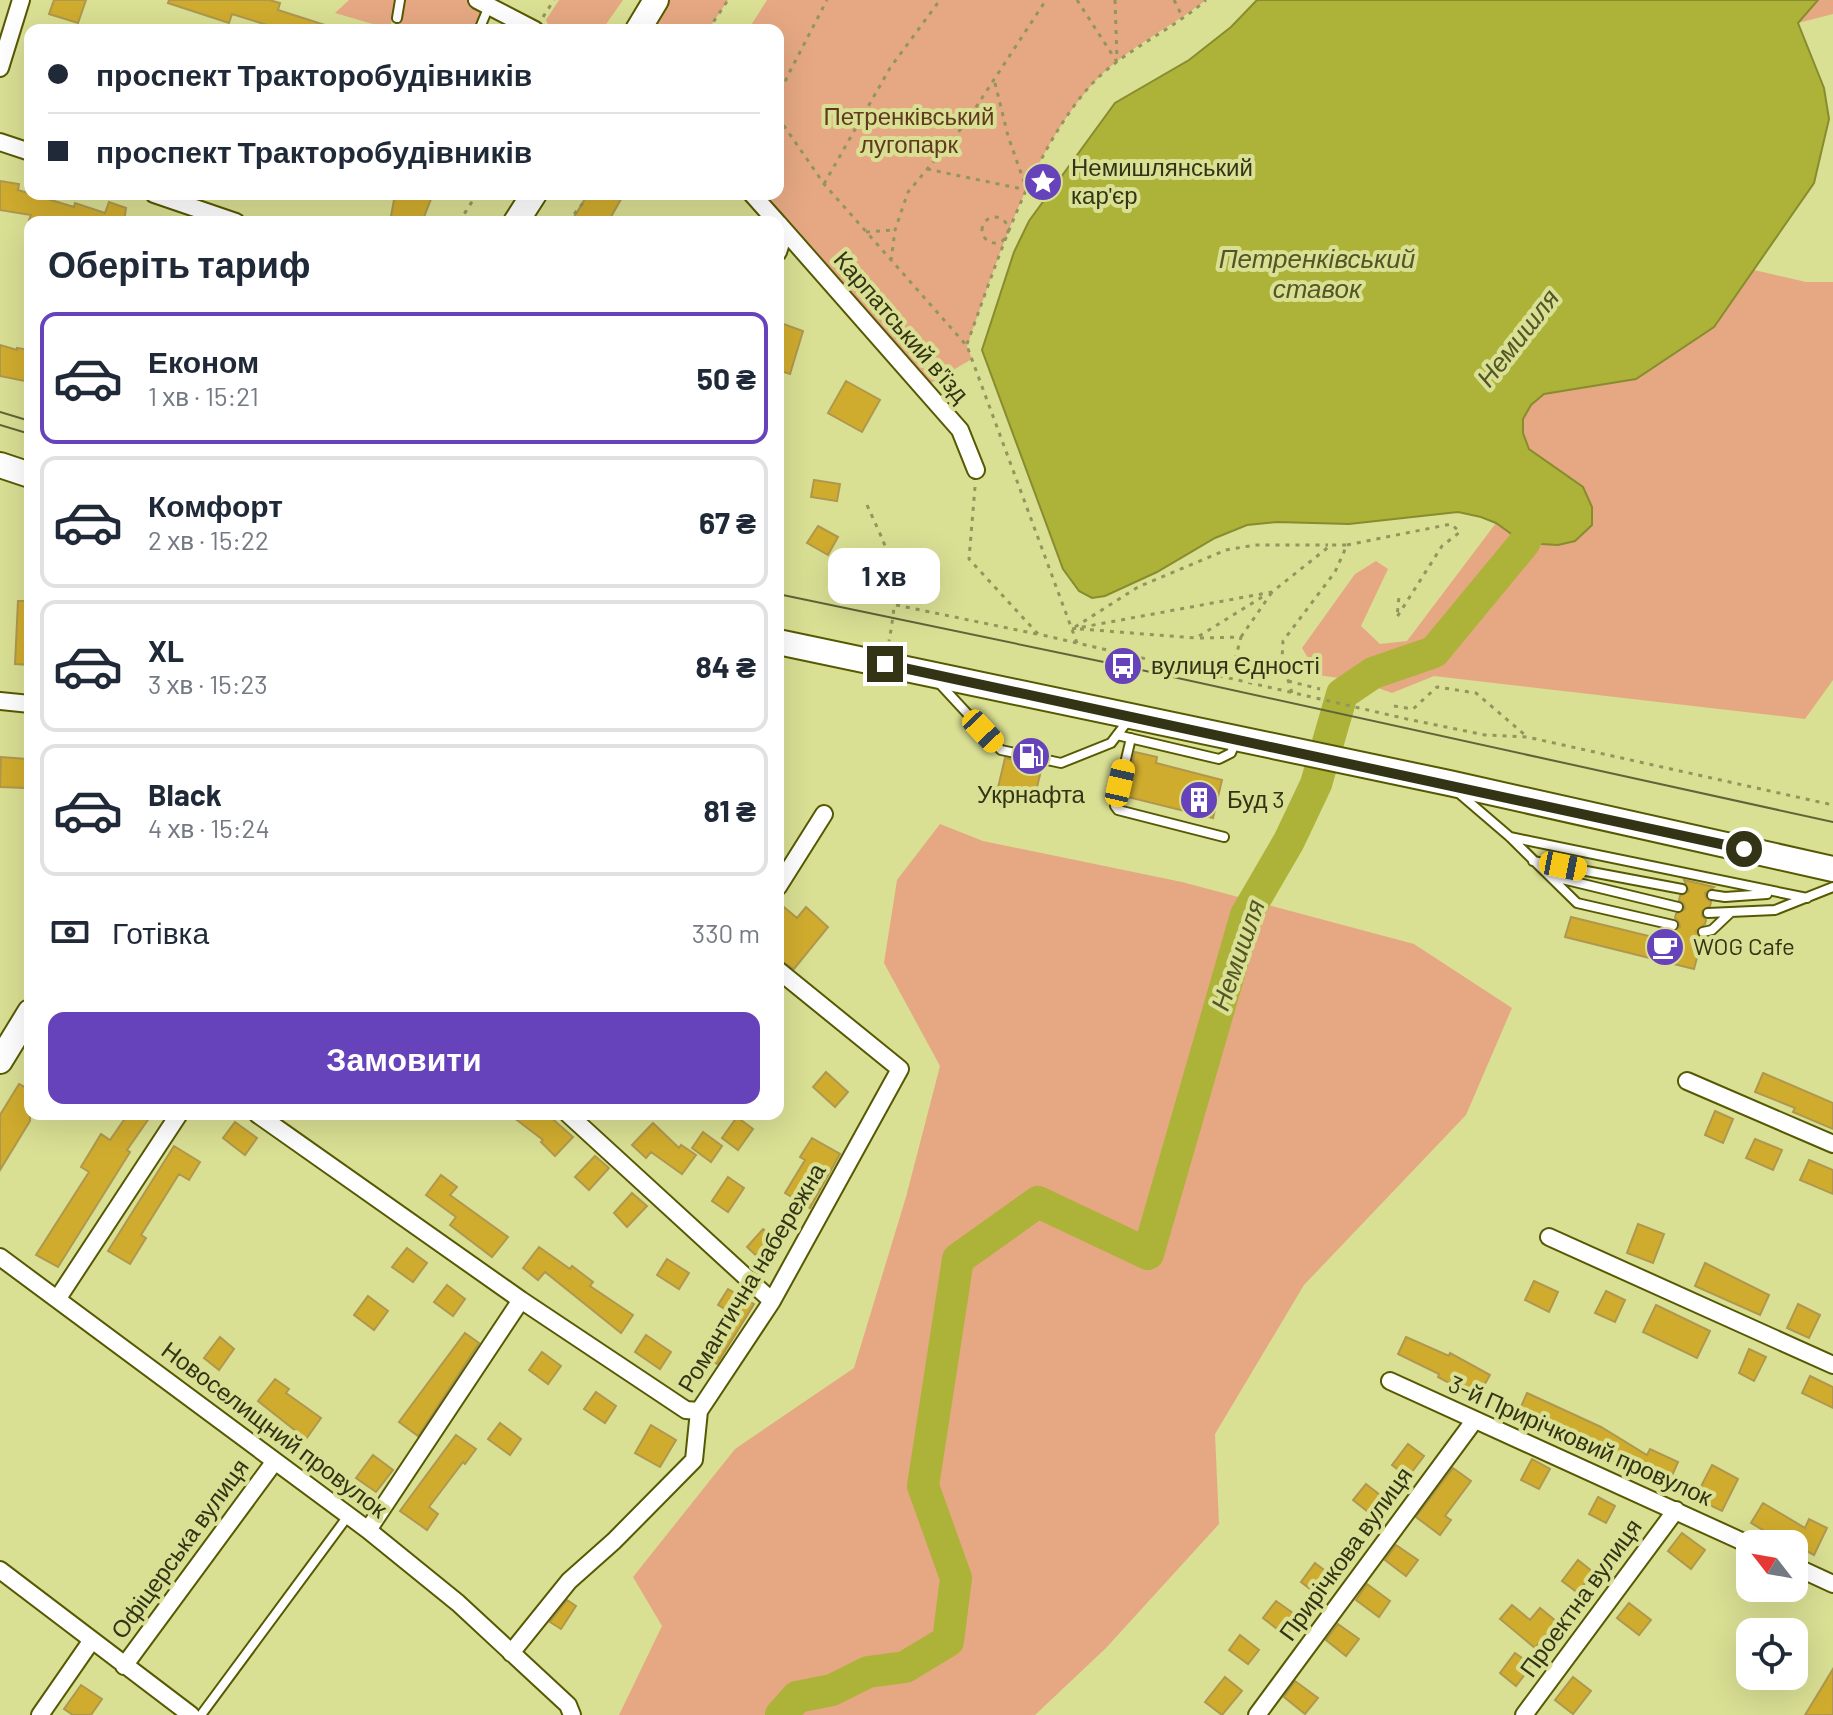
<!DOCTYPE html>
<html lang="uk">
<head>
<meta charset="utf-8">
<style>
	:root { --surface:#fff; --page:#f2f2f3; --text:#1f2937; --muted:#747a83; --line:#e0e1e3; --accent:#6643bb }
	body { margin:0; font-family:Barlow,sans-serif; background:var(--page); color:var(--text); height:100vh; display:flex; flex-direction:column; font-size:30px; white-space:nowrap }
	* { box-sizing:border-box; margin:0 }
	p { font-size:26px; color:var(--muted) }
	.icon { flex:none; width:44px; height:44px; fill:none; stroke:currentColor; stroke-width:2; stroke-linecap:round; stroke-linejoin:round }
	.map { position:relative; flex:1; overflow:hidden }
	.details { position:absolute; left:24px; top:216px; width:760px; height:904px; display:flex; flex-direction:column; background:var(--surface); border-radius:16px; box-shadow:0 8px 32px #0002 }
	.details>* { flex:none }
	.hud { position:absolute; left:24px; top:24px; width:760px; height:176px; border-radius:16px; box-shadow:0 8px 32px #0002; display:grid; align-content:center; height:176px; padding:0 24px; background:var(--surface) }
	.needle { width:52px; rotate:301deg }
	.tools { position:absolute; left:1736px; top:1530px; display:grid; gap:16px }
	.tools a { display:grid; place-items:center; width:72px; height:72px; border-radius:16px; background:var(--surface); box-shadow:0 8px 32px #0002; font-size:40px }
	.end { position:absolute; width:36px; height:36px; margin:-18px; border:10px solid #323415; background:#fff; box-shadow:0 0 0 4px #fff }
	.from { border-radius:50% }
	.bubble { position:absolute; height:56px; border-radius:16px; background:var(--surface); box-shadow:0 8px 32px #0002; font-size:26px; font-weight:700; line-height:56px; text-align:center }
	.car { position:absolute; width:24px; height:48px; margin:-24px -12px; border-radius:10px; box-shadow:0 0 6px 2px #0007; background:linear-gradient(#f5c518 24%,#345 0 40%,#f5c518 0 76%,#345 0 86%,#f5c518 0) }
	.hud b { display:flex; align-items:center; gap:28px; height:76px; font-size:30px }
	.hud b+b { border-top:2px solid var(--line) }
	.hud i { width:20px; height:20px; background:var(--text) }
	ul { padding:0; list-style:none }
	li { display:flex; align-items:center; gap:24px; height:132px; margin:0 16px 12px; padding:0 8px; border:4px solid var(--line); border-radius:16px }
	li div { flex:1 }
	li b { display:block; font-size:30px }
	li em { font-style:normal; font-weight:700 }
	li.selected { border-color:var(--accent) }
	li>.icon { width:72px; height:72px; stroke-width:1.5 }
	h2 { padding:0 24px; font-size:36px; line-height:96px }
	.pay { display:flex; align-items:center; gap:20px; height:88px; padding:0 24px; font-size:30px }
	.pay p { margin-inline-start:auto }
	.action { display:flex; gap:16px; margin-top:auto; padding:16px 24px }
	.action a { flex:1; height:92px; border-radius:16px; background:var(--accent); color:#fff; font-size:32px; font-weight:700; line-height:92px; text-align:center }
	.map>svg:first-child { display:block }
</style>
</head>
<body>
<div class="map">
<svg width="1833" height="1715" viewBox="0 0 1833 1715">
	<rect width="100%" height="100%" fill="#d9df93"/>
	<path fill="#e6a883" d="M349,0h47l-6,29 -55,-16z
		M405,0h62l15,7 -8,23h-76z
		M559,0h64l-21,30h-51l-5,-10z
		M655,0h73l-20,30h-71z
		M767,0h439c-37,29 -86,51 -117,88 -60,69 -92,173 -122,258l5,13 -43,25 -171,-190h20v-164h-30z
		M1818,0h15v14l-35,9z
		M1754,270l52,12h27v398l-28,39 -371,-43 -42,17 -33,-12 -41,-6 -16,-27 53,-74 21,-13 12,8 -27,57 19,18 27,-3 89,-118 28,20 59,-56 -54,-38 -6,-16v-14l8,-14 13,-11 92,-15 78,-52z
		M940,824l43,17 199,41 232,62 98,64 -46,107 -162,170 -89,149 4,90 -113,124 -71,67h-416l43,-89 -29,-49 102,-128 119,-81 52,-171 34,-131 -56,-103 13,-83z"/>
	<path fill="#adb239" stroke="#888c2e" stroke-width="2" d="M1257,0h561l-20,23 26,65 5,31 -15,64 -100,144 -78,52 -92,15 -13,11 -8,14v14l6,16 54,38 9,20v18l-17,16 -17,4 -34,-2 -28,-20 -15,-6 -23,-5 -109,12 -72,-2 -30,3 -32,13 -58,34 -52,24 -13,2 -13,-7 -16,-22 -81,-219 32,-98 15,-31 86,-118 74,-43 42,-33z"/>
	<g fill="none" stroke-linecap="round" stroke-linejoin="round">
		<path stroke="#adb239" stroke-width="32" d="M781,1715l16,-18 35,-7 36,-18 37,-5 43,-26 8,-63 -33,-92 35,-227 80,-57 110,52 98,-339 43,-74 27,-57 26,-90 31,-21 61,-21 90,-109c7,-14 13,-23 8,-39"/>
	</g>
	<path fill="#d0ac2e" stroke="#af984e" stroke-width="2" d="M54,0h32l-8,23 -29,-9z
		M169,0h100l11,3 -2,7 53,17 -1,3h-47l-51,-16 -3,9 -61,-20z
		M0,181l19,3 -1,6 56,17 1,-4 30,10 4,-11 17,6 -2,14h-87l-8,-2 2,-5 -31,-5z
		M395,194h38l-11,28h-32z
		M588,194h36l-16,28h-37z
		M778,322l25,9 -13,43 -12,-4z
		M0,345l17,5v-2l13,2v32l-30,-6z
		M846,381l34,19 -18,32 -34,-19z
		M814,480l26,4 -3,17 -26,-4z
		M818,526l20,11 -10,18 -21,-12z
		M18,601h12v64l-15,-1z
		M1135,752l22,5 -1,6 66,17 -9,38 -89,-22z
		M1,757l26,2 -2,29 -25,-1z
		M1005,758l37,8 -8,34 -37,-8z
		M1684,880l30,7 -9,6 1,5 5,4 -1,4 -8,5v5l4,4 -1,4 -9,7 6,8 -8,30 -129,-32 6,-20 98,24 3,-9 8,-5 -1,-5 -4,-4 1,-4 9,-5 -1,-5 -5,-4 1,-4 9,-5z
		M778,902l19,16 9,-11 22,20 -34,42 -16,-10z
		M826,1072l22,20 -13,15 -22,-20z
		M1763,1073l70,30v26l-40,-17 2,-4 -40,-16z
		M19,1084l11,6v31l-30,49v-55z
		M1715,1111l18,8 -10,24 -18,-8z
		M128,1114h24l-25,36 3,2 -72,115 -22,-12 53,-83 -8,-5 20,-33 9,6z
		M509,1114h38l26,23 -18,19 -14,-14 2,-2z
		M737,1117l16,12 -15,21 -16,-12z
		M235,1122l22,16 -12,17 -22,-17z
		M653,1123l26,25 2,-3 15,10 -14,19 -31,-22 -5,6 -14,-13z
		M703,1132l19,14 -11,16 -19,-14z
		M812,1138l28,16 -30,54 -25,-15 20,-33 -5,-3z
		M1755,1139l27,11 -9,20 -27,-12z
		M174,1146l26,16 -11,18 -10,-6 -38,61 5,3 -16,26 -22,-13z
		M595,1156l14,12 -20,22 -14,-13z
		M1809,1160l24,10v24l-33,-14z
		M441,1175l16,12 -7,8 58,42 -16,20 -42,-32 6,-8 -30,-22z
		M728,1177l16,11 -16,24 -16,-11z
		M632,1193l15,13 -20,21 -13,-14z
		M1638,1224l26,10 -11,29 -26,-10z
		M763,1229l15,12 -17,19 -14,-13z
		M539,1247l31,22 2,-3 21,16 -3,4 43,29 -12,18 -76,-61 -7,8 -15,-12z
		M407,1248l20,15 -14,19 -21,-15z
		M667,1259l22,14 -10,16 -22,-14z
		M1705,1263l64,32 -9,20 -65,-29z
		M1534,1281l24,11 -9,20 -24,-12z
		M447,1285l18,14 -12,17 -19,-14z
		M728,1289l26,15 -37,60 -14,-8 27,-44 -12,-7z
		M1606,1291l19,9 -10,22 -20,-9z
		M368,1296l20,15 -14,19 -20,-15z
		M1798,1304l22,11 -11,23 -22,-10z
		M1656,1305l54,26 -13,27 -54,-26z
		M465,1333l14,10 -61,93 -19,-14z
		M646,1335l25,17 -11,17 -25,-17z
		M220,1337l14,12 -15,21 -15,-12z
		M1406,1337l43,19 1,-3 40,22 -13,23 -39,-21 1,-3 -41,-20z
		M1749,1349l17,8 -12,24 -15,-8z
		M542,1352l19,14 -13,18 -19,-14z
		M1810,1376l23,11v21l-31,-15z
		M275,1379l14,10 -3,4 35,25 -15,21 -48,-38z
		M596,1392l20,14 -11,17 -21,-14z
		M1527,1393l74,34 46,28 3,-6 28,13 -10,23 -47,-22 -1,3 -43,-26 -1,3 -59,-27z
		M500,1423l21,16 -11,16 -22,-16z
		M651,1425l25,15 -16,27 -25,-14z
		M456,1435l20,14 -11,15 -2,-2 -34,45 9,7 -11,16 -27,-19z
		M1408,1444l16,12 -16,21 -16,-12z
		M373,1455l20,15 -17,22 -20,-14z
		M1532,1459l18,10 -11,20 -18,-9z
		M1712,1465l26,14 -16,32 -27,-13z
		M1453,1468l18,13 -26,35 6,4 -11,15 -24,-18z
		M1366,1484l19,15 -13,16 -19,-15z
		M1598,1497l17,9 -9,17 -17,-9z
		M1763,1503l42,25 4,-9 18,9 -13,27 -20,-11 -14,-4 -29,-17z
		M1682,1533l23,17 -14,19 -23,-18z
		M1396,1545l22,15 -12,16 -21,-16z
		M1578,1560l15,12 -15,21 -16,-12z
		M1315,1563l17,13 -14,19 -17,-13z
		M1367,1584l23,17 -11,16 -23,-17z
		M567,1600l9,6 -15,23 -11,-7z
		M1276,1601l24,17 -14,18 -23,-18z
		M1629,1603l22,17 -12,15 -22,-17z
		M1512,1605l18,15 10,-12 17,14 -22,26 -35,-29z
		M1338,1624l21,15 -13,17 -20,-16z
		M1240,1635l19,15 -11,14 -19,-14z
		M1515,1653l17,12 -16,21 -16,-13z
		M1833,1669v46h-28z
		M1225,1677l17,14 -20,24 -17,-13z
		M1573,1677l18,14 -18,23 -18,-14z
		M1295,1681l23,17 -13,16 -21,-17z
		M81,1685l21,14 -11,16h-18l-9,-6z"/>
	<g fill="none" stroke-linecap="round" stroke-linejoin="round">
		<defs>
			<path id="lane" d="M397,18l3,-18
				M479,30l10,-24
				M939,683l62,67 60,13 50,-20 19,-25
				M1117,735l102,24 12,-6 5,-12
				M1131,738l-16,68 3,4 106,27
				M1461,795l49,42 67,66 96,22
				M1510,837l297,61
				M1533,861l149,28
				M1550,876l128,31
				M1712,895l13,2 42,-3
				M1708,913l67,-3 58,-23
				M1703,932l9,-2 18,-17
				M201,1715l147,-199"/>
			<path id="street" d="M477,0l58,30
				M0,68l21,-68
				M0,142l30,10
				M154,194l82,28
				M752,194l25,28
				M778,223l182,207 16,40
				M778,252l7,-21
				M0,701l30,3
				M778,887l46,-73
				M1687,1081l146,63
				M257,1114l264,186 165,110 13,1
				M568,1114l204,187
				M1549,1237l284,128
				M0,1257l368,273 90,73 110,102 4,10
				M58,1298l121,-184
				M1390,1381l360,164
				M368,1530l153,-230
				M1794,1566l39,18
				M0,1570l191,145
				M511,1653l58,-72 45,-40 80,-81 5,-49 73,-110 128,-232 -122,-99
				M124,1666l151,-205
				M40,1715l52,-75
				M1257,1715l217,-294
				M1524,1715l152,-205"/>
			<path id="secondary" d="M638,30l18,-30
				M516,222l18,-28
				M0,465l30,10
				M778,642l671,141 384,86
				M0,1061l30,-49"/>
		</defs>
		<use href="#lane" stroke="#575902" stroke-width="12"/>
		<use href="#street" stroke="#575902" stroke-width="20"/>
		<use href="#secondary" stroke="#575902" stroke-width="28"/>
		<path stroke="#92965d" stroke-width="3" stroke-dasharray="4 6" stroke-linecap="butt" d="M1077,0l40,62
			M1115,0l2,58
			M1174,0l9,18
			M543,17l11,-17
			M708,30l20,-30
			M778,100l9,-23 40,-77
			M778,117l46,67 143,162 110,297
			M927,169l100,21 -19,-54 -14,-57
			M824,184l66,-116 50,-68
			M982 230a13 13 0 1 1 26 0a13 13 0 1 1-26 0Z
			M459,222l18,-28
			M568,222l22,-28
			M866,232l28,-2
			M891,261l4,-31 13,-38 57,-68 81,-124
			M967,344c30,-82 64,-190 122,-257 32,-36 81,-55 117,-87
			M975,487l-6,72 69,75 369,85 78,16 42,2 306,68
			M867,505c27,59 34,71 22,136
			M1347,545l104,-21 9,8 -18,14 -45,71 2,-21
			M896,605l141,29
			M1075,627l63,-40 88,-37 29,-5h73
			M1072,629l200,-37 59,-47h16l-12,27 -52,69 -1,19 10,33
			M1080,629l116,9 71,-44
			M1241,637l31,-45
			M1200,638l41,-1 -5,19 8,8
			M1288,681l32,8
			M1394,706l19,3 24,-22 39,6 49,42"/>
		<use href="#lane" stroke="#fff" stroke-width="8"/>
		<use href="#street" stroke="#fff" stroke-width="16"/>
		<use href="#secondary" stroke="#fff" stroke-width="24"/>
		<path stroke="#616439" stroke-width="2" d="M0,412l30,9
			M0,425l30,9
			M778,594l345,72 710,156"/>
	</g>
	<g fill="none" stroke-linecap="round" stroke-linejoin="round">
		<path stroke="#323415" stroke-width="10" d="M885,664l859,185"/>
	</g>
	<defs>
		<symbol id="sight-disc" viewBox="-11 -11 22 22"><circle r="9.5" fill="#6643bb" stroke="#d9df93"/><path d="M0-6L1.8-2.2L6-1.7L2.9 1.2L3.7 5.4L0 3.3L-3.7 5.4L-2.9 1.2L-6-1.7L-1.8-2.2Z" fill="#fff"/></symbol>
		<symbol id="bus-disc" viewBox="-11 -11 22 22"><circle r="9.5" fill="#6643bb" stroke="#d9df93"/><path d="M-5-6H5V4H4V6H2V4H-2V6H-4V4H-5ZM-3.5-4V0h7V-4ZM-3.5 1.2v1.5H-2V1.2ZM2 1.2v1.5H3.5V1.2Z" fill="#fff"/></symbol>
		<symbol id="fuel-disc" viewBox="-11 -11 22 22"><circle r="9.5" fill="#6643bb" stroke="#d9df93"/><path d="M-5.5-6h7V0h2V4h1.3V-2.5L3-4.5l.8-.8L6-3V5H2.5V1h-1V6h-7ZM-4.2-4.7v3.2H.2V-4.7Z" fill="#fff"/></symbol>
		<symbol id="building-disc" viewBox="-11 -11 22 22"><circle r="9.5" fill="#6643bb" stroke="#d9df93"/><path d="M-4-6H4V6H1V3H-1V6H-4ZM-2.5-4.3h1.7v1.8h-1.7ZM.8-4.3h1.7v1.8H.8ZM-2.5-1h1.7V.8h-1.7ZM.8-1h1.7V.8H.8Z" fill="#fff"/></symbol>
		<symbol id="cafe-disc" viewBox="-11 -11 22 22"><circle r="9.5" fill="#6643bb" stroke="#d9df93"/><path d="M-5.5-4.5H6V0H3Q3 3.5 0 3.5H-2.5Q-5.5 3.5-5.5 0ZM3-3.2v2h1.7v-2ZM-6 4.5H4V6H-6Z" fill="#fff"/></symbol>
	</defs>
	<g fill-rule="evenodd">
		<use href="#sight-disc" x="1021" y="160" width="44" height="44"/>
		<use href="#bus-disc" x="1101" y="644" width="44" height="44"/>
		<use href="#fuel-disc" x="1009" y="734" width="44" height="44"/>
		<use href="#building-disc" x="1177" y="778" width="44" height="44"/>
		<use href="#cafe-disc" x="1643" y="925" width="44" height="44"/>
	</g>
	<g text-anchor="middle" stroke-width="8" stroke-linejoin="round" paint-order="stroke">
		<g font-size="24" fill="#613920" stroke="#d9df93">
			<text x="909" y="125">Петренківський<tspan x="909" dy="28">лугопарк</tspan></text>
		</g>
		<g font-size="24" fill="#323415" stroke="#d9df93" text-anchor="start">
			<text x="1071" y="176">Немишлянський<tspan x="1071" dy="28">кар'єр</tspan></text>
			<text x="1151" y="674">вулиця Єдності</text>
			<text x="1031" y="803" text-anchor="middle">Укрнафта</text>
			<text x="1227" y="808">Буд 3</text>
			<text x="1693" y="955">WOG Cafe</text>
		</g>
		<g font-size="24" fill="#323415" stroke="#d9df93">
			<text transform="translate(901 327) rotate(49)" y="8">Карпатський в'їзд</text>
			<text transform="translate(752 1278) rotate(-59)" y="8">Романтична набережна</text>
			<text transform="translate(274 1430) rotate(37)" y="8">Новоселищний провулок</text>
			<text transform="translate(1580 1441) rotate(24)" y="8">3-й Прирічковий провулок</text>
			<text transform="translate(180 1549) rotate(-54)" y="8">Офіцерська вулиця</text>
			<text transform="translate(1346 1554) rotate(-54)" y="8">Прирічкова вулиця</text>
			<text transform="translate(1581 1598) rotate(-54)" y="8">Проектна вулиця</text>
		</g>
		<g font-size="26" font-style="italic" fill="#535626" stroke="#d9df93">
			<text x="1317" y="268">Петренківський<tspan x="1317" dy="30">ставок</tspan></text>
			<text transform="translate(1518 338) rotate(-52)" y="9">Немишля</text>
			<text transform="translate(1238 955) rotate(-71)" y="9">Немишля</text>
		</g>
	</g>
</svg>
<div class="tools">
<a><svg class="needle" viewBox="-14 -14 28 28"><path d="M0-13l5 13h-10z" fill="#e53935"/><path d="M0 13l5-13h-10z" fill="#747a83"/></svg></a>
<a><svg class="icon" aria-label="locate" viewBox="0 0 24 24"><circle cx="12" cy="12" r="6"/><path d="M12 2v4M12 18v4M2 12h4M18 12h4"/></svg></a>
</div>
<i class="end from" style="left:1744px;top:849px"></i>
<i class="end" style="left:885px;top:664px"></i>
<div class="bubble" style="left:828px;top:548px;width:112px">1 хв</div>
<i class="car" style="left:983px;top:731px;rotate:137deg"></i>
<i class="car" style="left:1120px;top:783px;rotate:13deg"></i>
<i class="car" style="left:1563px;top:866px;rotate:101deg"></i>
<div class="hud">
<b><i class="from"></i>проспект Тракторобудівників</b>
<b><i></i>проспект Тракторобудівників</b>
</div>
<section class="details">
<h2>Оберіть тариф</h2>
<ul>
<li class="selected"><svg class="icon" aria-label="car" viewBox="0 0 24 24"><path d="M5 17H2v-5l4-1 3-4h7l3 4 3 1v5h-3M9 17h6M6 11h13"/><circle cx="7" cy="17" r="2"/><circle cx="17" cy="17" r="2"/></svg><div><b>Економ</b><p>1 хв · 15:21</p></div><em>50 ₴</em></li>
<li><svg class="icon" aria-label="car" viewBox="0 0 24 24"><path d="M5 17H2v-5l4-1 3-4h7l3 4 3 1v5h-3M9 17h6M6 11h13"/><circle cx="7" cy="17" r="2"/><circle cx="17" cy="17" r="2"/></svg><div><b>Комфорт</b><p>2 хв · 15:22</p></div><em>67 ₴</em></li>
<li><svg class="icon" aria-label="car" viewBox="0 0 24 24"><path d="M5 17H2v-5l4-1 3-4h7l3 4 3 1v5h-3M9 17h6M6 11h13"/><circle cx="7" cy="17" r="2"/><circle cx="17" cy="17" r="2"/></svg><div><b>XL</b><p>3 хв · 15:23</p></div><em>84 ₴</em></li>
<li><svg class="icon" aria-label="car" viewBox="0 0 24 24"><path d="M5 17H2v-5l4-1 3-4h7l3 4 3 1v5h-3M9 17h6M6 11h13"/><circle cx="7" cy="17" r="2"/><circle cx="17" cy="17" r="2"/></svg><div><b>Black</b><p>4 хв · 15:24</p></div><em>81 ₴</em></li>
</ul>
<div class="pay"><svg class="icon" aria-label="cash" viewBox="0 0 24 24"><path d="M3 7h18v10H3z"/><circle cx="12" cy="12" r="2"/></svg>Готівка<p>330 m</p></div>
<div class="action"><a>Замовити</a></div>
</section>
</div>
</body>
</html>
